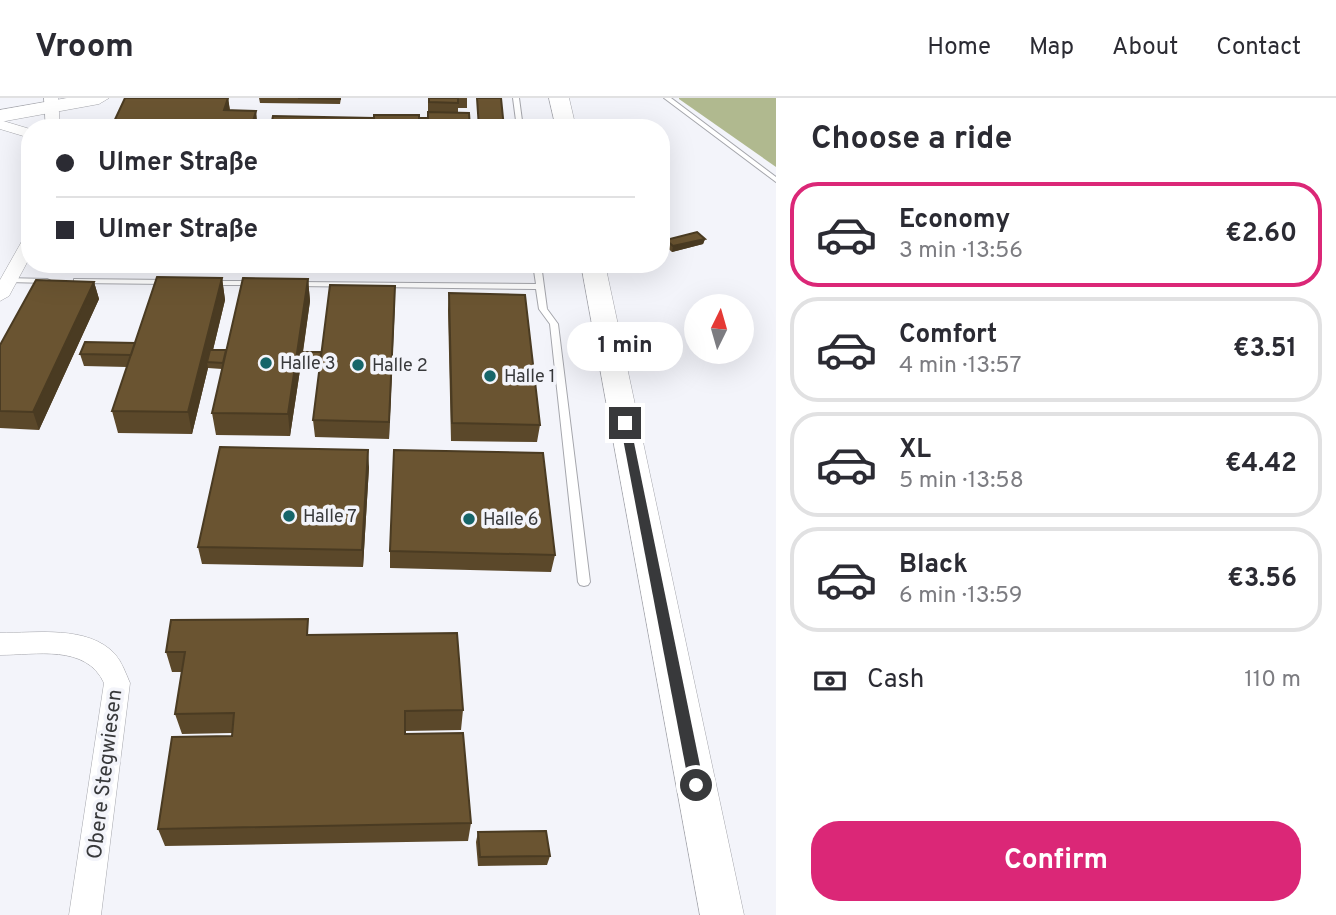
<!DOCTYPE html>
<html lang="en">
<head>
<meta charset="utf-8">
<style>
	:root { --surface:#fff; --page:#f2f2f3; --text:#2b2b33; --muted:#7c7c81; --line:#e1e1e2; --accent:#db2777 }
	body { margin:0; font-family:Overpass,sans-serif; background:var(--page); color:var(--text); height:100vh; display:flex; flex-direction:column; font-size:26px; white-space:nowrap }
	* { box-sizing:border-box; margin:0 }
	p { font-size:23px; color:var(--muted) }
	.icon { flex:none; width:38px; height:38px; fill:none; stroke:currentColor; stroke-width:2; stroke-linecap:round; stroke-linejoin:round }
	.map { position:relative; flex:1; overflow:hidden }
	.side { display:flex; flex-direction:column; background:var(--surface); width:560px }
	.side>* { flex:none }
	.banner { position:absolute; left:21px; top:21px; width:649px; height:154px; border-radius:28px; box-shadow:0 7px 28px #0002; display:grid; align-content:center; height:154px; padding:0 35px; background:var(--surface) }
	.needle { width:46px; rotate:5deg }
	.buttons { position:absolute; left:684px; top:196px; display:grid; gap:14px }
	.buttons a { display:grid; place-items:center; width:70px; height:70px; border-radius:50%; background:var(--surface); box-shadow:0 7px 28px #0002; font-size:35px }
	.end { position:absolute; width:32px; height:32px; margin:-16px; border:9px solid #38393b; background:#fff; box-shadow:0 0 0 4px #fff }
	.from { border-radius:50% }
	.bubble { position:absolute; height:49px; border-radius:24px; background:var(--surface); box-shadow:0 7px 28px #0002; font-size:23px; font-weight:700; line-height:49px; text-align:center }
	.banner b { display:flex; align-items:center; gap:24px; height:66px; font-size:26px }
	.banner b+b { border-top:2px solid var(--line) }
	.banner i { width:18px; height:18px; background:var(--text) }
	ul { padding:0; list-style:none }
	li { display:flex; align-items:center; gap:21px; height:105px; margin:0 14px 10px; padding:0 21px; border:4px solid var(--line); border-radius:28px }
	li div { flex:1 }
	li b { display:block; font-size:26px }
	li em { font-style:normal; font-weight:700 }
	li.current { border-color:var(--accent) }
	li>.icon { width:63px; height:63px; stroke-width:1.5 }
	h2 { padding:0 35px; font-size:32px; line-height:84px }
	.pay { display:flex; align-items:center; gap:18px; height:77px; padding:0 35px; font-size:26px }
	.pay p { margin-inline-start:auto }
	.primary-button { display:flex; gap:14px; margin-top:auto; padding:14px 35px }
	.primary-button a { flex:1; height:80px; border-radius:28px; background:var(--accent); color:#fff; font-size:28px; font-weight:700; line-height:80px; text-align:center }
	header { display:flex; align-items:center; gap:42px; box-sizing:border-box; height:98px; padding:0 35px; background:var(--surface); border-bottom:2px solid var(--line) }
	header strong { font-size:33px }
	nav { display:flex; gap:38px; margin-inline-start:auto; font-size:24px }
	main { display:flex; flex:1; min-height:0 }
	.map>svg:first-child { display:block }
</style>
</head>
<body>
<header>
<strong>Vroom</strong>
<nav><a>Home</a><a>Map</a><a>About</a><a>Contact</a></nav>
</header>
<main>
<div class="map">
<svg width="776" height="817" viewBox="0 0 776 817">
	<rect width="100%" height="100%" fill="#f3f4fa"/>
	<path fill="#b0b98f" d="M679,0h97v69l-97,-68z"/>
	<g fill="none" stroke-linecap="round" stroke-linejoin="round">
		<defs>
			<path id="lane" d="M513,0h6l4,30h-6z
				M664,0h7l105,79v5z
				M533,166h8l6,45 11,15 32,258 -2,3 -4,1 -4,-1 -2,-3 -28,-258 -11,-15 -3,-20 -239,-3 -4,-2 4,-2 239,2z
				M6,180l41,1 4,2 -4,2 -38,-1 -4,-2z
				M74,181l95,1 4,2 -4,2 -92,-1h-3z
				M207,183h46l4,2 -4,2h-43l-4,-2z"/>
			<path id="street" d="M44,0h14l2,30h-14z
				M0,22l30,9v9l-30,-9z
				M30,138v21l-21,39 -9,5v-21l22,-39z
				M0,535c36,0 88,-8 115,21 7,8 11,20 15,29l-29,232h-32l35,-232c-18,-39 -68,-28 -104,-28z"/>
			<path id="secondary" d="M67,0h42l-10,6 -99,18v-12z
				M549,0h20l7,30h-20z
				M581,166h24l139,651h-44z"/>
		</defs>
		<use href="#lane" stroke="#a5a6ac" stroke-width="2"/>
		<use href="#street" stroke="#a5a6ac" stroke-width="1"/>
		<use href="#secondary" stroke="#a5a6ac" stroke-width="1"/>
		<use href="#lane" fill="#fff" fill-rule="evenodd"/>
		<use href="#street" fill="#fff" fill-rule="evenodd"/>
		<use href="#secondary" fill="#fff" fill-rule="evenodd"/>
	</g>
	<path fill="#5b482a" d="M228,0l2,12 26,1 1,10 171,-3v-20h39v10h-9v5l12,15h-359z
		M259,0h82l-1,6 -80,-1z
		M705,141l-2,5 -31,8 -7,-6 1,-6z
		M266,166h16v3l-16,-1z
		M437,166h40l-23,1v5l-16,-1v-5z
		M488,166h31v8l-30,-1z
		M222,180l3,22 -12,50h13l82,-71 2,22 -7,51h18l74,-66 -6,153 -74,-2 -2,-17 6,-49 -19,-1 -10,66 -74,-1 -4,-22 10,-44 -14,-1 -16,66 -74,-1 -6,-22 15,-44 -43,-1 -4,-12 55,-11z
		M94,184l5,17 -60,131 -39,-2v-83z
		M449,195l91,132 -3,17 -86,-1 -3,-131z
		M369,369l-6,100 -161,-3 -4,-17z
		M390,453l165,4 -4,17 -161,-4z
		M309,537l154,75 -2,20 -56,1v3l66,89 -3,18 -303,5 -7,-17 74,-93v-3l-50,1 -7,-20 7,-42h-10l-6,-20z
		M478,734l72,24 -3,9 -69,1 -2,-24z"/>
	<path fill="#4a3b22" d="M228,0l2,14 -6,-2z
		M256,13l1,17h-6z
		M705,141l-2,5 -31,8 1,-6z
		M222,180l3,22 -15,62h-3l1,6 -16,66 -4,-22z
		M308,181l2,22 -9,63h-2l1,6 -10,66 -2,-22z
		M94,184l5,17 -60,131 -6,-18z
		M395,188v17l-6,136v-17z
		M368,352l1,17 -6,100 -1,-17z"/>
	<path fill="#6a5431" stroke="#4a3b22" stroke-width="2" d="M125,0h103l-4,12 32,1 -5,17h-140z
		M298,0h42v1z
		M429,0h29v5l-29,-1z
		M477,0h24l3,30h-25z
		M428,14l41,1 1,15h-215l2,-7h15l1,-5 101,2v-3h45v3h9z
		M697,134l8,7 -32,7 -7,-6z
		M489,166h30l1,2 -31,-1z
		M157,179l65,1 -34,134 -76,-1z
		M243,180l65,1 -20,135 -76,-1z
		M36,182l58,2 -61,130 -33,-1v-66z
		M330,187l65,1 -6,136 -76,-2z
		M449,195l76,2 15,130 -88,-2z
		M85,244l50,1 -4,12 -51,-1z
		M210,252h16l-3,13 -16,-1z
		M301,254h20l-1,13 -21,-1z
		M220,349l148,3 -6,100 -164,-3z
		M394,352l149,3 12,102 -165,-4z
		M308,521l-1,16 150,-2 6,77 -58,1v23l58,-1 8,90 -313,6 14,-92 60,-1 2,-23 -59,1 10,-62h-19l5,-32z
		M546,733l4,25 -70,1 -2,-25z"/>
	<path fill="#38393b" d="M625,322l5,3 74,362 -8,7 -7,-7 -69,-362z"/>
	<g fill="#166569" stroke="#f3f4fa" stroke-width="2.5">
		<circle cx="266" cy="265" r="7"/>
		<circle cx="358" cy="267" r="7"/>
		<circle cx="490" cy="278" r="7"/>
		<circle cx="289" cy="418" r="7"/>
		<circle cx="469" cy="421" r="7"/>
	</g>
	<g text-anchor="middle" stroke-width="7" stroke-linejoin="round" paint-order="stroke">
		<g font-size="18" fill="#38393b" stroke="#f3f4fa" text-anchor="start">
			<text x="280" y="271">Halle 3</text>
			<text x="372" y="273">Halle 2</text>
			<text x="504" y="284">Halle 1</text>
			<text x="303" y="424">Halle 7</text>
			<text x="483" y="427">Halle 6</text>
		</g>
		<g font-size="21" fill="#38393b" stroke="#f3f4fa">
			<text transform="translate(104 676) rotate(-83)" y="7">Obere Stegwiesen</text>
		</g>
	</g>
</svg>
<div class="buttons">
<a><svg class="needle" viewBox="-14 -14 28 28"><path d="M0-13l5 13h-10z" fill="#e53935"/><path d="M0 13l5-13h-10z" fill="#7c7c81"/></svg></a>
</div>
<i class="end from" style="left:696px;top:687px"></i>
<i class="end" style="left:625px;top:325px"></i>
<div class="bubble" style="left:567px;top:224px;width:116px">1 min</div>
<div class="banner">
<b><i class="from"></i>Ulmer Straße</b>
<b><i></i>Ulmer Straße</b>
</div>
</div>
<section class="side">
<h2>Choose a ride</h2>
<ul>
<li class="current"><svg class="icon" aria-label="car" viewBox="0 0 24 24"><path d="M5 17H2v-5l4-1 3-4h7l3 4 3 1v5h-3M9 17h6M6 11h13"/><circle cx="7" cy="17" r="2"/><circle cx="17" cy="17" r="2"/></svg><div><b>Economy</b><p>3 min · 13:56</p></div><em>€2.60</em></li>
<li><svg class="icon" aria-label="car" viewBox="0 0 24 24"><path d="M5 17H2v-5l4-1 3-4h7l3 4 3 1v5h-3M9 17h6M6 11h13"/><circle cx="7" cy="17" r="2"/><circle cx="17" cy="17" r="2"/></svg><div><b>Comfort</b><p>4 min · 13:57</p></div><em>€3.51</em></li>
<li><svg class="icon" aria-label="car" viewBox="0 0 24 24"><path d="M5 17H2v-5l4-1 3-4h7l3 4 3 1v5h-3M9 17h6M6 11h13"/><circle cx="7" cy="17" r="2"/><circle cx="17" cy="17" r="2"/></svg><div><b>XL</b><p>5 min · 13:58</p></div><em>€4.42</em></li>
<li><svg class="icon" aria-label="car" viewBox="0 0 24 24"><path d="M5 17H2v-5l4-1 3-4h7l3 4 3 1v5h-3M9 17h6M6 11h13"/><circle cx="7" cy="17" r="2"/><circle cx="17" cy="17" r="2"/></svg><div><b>Black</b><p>6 min · 13:59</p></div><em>€3.56</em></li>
</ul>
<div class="pay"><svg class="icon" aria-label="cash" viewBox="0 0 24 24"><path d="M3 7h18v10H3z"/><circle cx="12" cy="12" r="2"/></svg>Cash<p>110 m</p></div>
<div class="primary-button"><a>Confirm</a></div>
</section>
</main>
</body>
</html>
